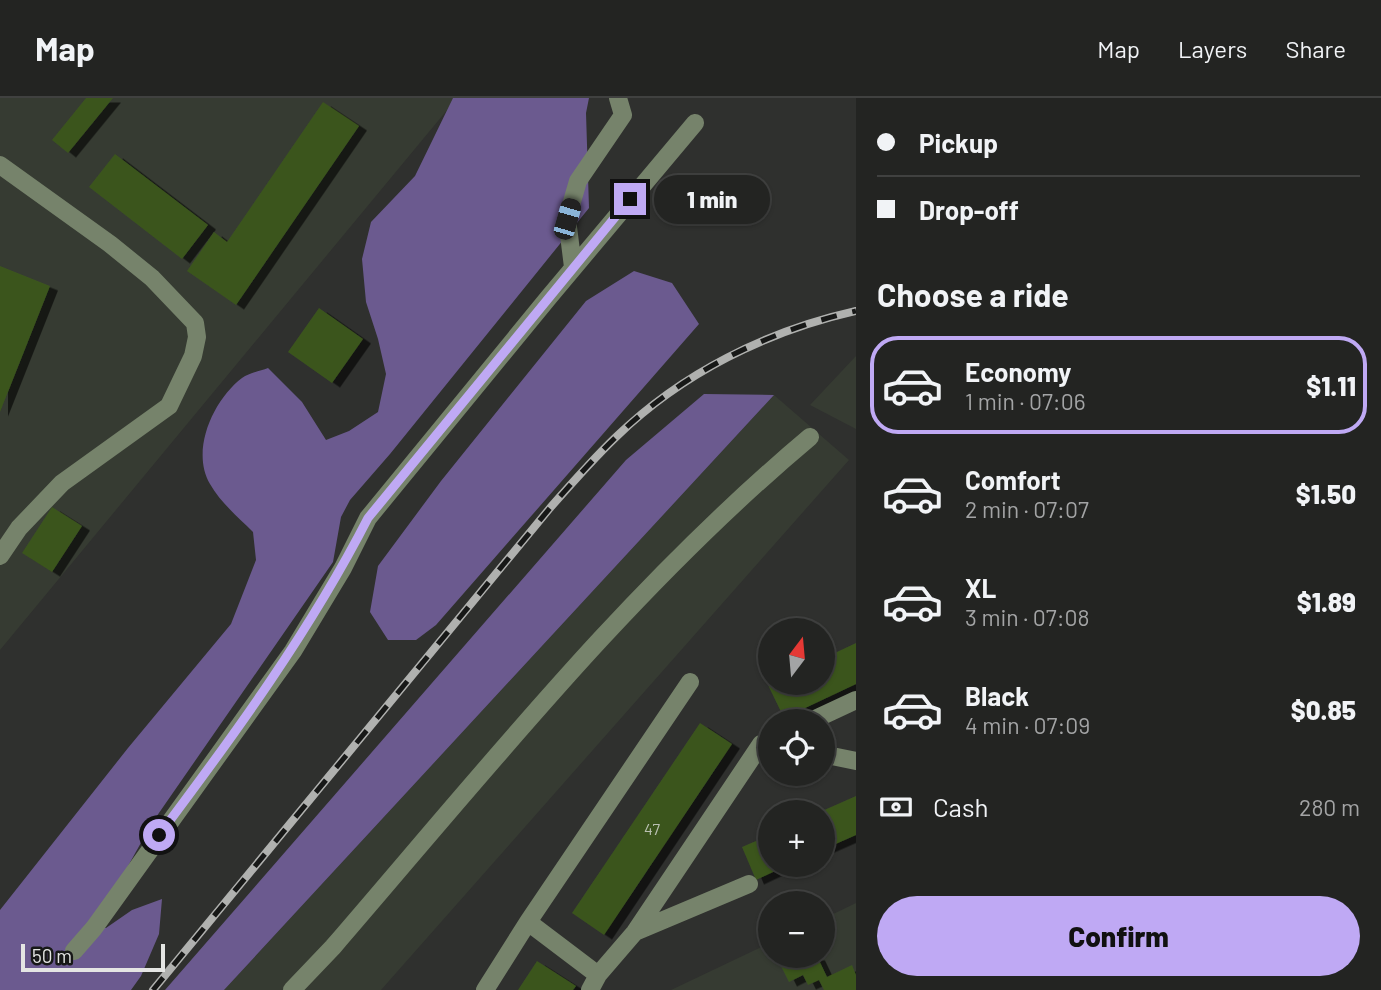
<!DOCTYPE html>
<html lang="en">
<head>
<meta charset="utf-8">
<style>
	:root { --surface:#232422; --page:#2f302f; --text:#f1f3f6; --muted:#a3a4a5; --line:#404140; --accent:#bfa9f4 }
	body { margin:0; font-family:Barlow,sans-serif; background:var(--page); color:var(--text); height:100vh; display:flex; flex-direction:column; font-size:26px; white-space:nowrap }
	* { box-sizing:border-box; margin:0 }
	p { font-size:23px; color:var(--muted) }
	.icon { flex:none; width:38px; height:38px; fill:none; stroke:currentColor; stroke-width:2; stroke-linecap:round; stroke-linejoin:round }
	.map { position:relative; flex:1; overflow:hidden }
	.drawer { display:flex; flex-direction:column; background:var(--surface); width:525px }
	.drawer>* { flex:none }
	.banner { display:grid; align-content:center; height:154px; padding:0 21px; background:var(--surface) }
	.needle { width:46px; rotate:16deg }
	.tools { position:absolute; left:758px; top:520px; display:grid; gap:14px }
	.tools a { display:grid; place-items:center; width:77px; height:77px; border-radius:50%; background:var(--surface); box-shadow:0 2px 5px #0004,0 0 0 2px var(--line); font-size:35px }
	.scale { position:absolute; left:21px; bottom:18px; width:144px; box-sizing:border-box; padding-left:7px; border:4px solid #e4e5e3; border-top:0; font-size:19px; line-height:24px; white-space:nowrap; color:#e4e5e3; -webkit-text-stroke:5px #171817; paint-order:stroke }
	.end { position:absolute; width:32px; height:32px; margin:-16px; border:9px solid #bfa9f4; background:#111; box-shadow:0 0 0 4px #111 }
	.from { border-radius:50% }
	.bubble { position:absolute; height:49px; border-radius:24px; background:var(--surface); box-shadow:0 2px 5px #0004,0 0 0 2px var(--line); font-size:23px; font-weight:800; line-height:49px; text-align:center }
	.car { position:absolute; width:21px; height:42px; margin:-21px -10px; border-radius:9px; box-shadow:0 0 5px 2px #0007; background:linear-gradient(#222 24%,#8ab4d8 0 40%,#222 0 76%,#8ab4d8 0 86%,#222 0) }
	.banner b { display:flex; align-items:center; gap:24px; height:66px; font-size:26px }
	.banner b+b { border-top:2px solid var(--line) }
	.banner i { width:18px; height:18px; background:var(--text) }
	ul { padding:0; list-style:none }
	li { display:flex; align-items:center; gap:21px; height:98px; margin:0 14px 10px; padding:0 7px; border:4px solid transparent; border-radius:28px }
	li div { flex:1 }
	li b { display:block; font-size:26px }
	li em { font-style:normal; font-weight:800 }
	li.on { border-color:var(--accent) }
	li>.icon { width:63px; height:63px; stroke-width:1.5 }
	h2 { padding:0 21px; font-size:32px; line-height:84px }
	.pay { display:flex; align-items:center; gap:18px; height:77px; padding:0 21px; font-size:26px }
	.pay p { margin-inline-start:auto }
	.action { display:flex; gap:14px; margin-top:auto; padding:14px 21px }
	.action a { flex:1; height:80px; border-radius:42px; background:var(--accent); color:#111; font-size:28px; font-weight:800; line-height:80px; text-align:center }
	header { display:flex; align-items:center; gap:42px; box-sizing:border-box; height:98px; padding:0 35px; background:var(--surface); border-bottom:2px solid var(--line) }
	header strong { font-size:33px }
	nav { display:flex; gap:38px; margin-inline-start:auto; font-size:24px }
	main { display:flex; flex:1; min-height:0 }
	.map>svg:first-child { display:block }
</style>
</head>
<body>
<header>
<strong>Map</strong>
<nav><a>Map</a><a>Layers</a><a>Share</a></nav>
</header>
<main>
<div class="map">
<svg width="856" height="892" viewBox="0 0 856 892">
	<defs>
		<filter id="shadow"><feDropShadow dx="8" dy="4.5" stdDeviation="0" flood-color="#0009"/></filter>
	</defs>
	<rect width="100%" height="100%" fill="#2f302e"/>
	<path fill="#363b32" d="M0,0h457l-457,552z
		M856,258v73l-46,-24z
		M774,297l75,65 -468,530h-157z
		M856,805v87h-185l99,-47v13h52l1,-37z"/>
	<path fill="#6b5a8f" d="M453,0h136l-3,15 3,95 -199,246 -40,46 -9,17 -8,45 -181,261 -58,104 12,1 26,-18 30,-11 -3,35 -18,42 -10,14h-131v-80l128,-162 103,-124 25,-64 -3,-28c-15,-15 -33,-30 -43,-48 -20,-34 4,-85 32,-106 7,-5 18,-7 26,-10l34,34 24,38 23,-9 29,-19 8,-38 -8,-35 -12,-37 -4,-43 9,-37 44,-46z
		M634,173l38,12 27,41 -263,301 -20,15h-28l-18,-28 8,-46 63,-85 145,-180z
		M704,296l70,1 -550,595h-59l461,-530z"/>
	<path fill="#3b541f" filter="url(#shadow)" d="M86,0h27l-45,55 -16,-13z
		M323,4l36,24 -123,179 -49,-34 27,-39 13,10z
		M115,56l93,71 -26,34 -93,-72z
		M0,168l50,20 -50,126z
		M319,210l44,31 -31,44 -44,-31z
		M52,409l30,19 -30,46 -30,-19z
		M856,545v41l-72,34 -16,-33 5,-3h49v-23z
		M700,625l32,21 -128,191 -32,-22z
		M856,698v39l-34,15v-39z
		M770,737v29h20l-34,16 -14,-33z
		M776,858h41l10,21 25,-12 4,10v15h-32l-5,-10 -11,5 -5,-10 -14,7z
		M537,863l39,25 -3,4h-55z"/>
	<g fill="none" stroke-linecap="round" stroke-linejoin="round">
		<path stroke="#76836b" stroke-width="18" d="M0,67l110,79 42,34 43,45 2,14 -4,19 -24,50 -107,77 -43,45 -19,28
			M573,169l-6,-48 11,-38 45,-66 -5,-17
			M811,623l45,-21
			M822,656l34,7
			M528,824l162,-240
			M635,834l114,-48
			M74,853l20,-23 199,-277 50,-83 25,-50 181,-221 146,-174
			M292,892l41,-43c152,-176 298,-360 477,-510
			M485,892l43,-68 70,53
			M590,892l8,-15 37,-43 126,-188 9,-1"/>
		<defs>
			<path id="rail" d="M153,892l397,-482c21,-24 43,-49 66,-71 66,-64 151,-106 240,-126"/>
		</defs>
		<use href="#rail" stroke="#b0b1af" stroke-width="8"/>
		<use href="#rail" stroke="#171817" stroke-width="5" stroke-dasharray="16" stroke-linecap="butt"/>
	</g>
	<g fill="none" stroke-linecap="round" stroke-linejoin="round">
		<path stroke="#bfa9f4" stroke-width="9" d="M159,737c76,-101 151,-204 209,-317l262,-319"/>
	</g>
	<g text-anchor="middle" stroke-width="5" stroke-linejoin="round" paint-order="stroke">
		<g font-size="16" fill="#bac1b2">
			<text x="652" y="737">47</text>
		</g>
	</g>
</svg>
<div class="tools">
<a><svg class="needle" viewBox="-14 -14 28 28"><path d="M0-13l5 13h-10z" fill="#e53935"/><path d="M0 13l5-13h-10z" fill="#a3a4a5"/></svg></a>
<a><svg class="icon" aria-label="locate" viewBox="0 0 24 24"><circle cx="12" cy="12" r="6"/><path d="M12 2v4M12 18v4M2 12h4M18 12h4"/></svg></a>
<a>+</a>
<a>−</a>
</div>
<div class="scale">50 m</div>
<i class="end from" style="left:159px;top:737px"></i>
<i class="end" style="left:630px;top:101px"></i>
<div class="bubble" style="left:654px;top:77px;width:116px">1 min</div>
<i class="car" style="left:567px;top:121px;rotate:16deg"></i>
</div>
<section class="drawer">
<div class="banner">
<b><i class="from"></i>Pickup</b>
<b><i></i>Drop-off</b>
</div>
<h2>Choose a ride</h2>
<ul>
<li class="on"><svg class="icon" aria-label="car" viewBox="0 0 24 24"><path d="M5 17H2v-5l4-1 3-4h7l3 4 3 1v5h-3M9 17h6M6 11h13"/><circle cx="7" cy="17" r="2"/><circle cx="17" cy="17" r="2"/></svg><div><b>Economy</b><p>1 min · 07:06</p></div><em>$1.11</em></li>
<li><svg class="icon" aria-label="car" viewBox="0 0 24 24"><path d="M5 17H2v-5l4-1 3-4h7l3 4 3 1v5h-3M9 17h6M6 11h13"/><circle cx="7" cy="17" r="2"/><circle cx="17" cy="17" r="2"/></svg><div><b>Comfort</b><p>2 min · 07:07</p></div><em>$1.50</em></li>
<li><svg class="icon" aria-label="car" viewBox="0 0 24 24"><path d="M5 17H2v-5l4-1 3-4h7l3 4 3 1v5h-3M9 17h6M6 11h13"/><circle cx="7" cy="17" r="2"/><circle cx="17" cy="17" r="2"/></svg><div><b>XL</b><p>3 min · 07:08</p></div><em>$1.89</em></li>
<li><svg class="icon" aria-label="car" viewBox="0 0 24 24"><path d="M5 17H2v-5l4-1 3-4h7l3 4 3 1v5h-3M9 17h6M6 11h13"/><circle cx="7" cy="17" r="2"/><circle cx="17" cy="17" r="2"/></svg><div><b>Black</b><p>4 min · 07:09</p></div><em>$0.85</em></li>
</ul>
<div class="pay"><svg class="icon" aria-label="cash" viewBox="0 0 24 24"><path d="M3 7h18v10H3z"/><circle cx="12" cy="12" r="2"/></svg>Cash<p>280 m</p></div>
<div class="action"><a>Confirm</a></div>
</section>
</main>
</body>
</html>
